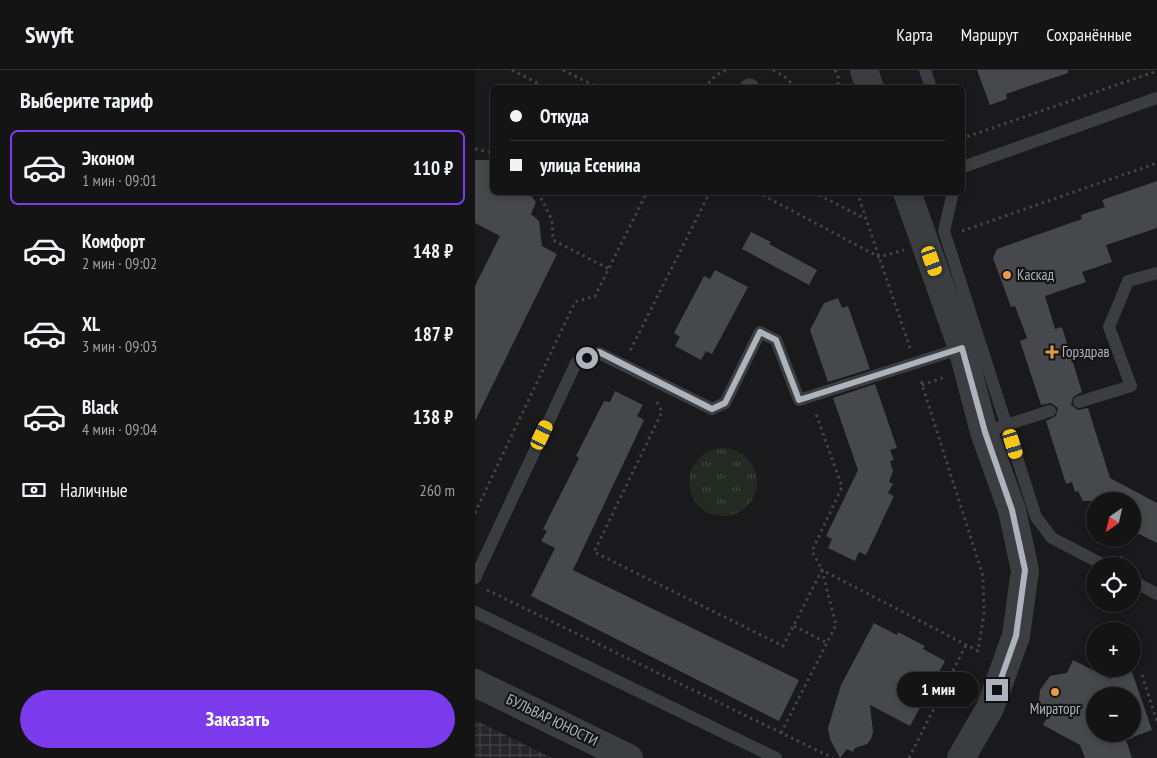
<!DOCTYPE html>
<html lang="ru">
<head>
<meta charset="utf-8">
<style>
	:root { --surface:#141415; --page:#212122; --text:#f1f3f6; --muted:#9d9ea0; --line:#333334; --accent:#7c3aed }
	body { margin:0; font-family:"PT Sans Narrow",sans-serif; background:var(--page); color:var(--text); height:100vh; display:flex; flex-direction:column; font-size:19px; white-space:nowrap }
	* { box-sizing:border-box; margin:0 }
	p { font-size:16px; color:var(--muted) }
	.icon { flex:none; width:28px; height:28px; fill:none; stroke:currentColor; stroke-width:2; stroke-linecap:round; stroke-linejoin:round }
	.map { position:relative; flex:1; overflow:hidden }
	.side { display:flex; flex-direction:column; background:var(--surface); width:475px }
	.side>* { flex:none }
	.guide { position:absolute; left:15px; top:15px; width:475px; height:110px; border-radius:8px; box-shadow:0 2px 8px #0003,0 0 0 1px var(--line); display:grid; align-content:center; height:110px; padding:0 20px; background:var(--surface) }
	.needle { width:32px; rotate:214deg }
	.fabs { position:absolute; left:611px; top:422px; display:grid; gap:10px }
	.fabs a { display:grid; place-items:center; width:55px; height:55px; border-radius:50%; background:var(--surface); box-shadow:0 2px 8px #0003,0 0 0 1px var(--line); font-size:25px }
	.end { position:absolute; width:22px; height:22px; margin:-11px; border:6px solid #adb3ba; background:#111; box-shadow:0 0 0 2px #111 }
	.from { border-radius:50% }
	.bubble { position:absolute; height:35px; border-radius:18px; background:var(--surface); box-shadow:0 2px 8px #0003,0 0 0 1px var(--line); font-size:16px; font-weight:800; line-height:35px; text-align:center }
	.car { position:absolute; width:15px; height:30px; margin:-15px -8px; border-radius:6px; box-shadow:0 0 4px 1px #0007; background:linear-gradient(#f5c518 24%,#345 0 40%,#f5c518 0 76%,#345 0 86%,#f5c518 0) }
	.guide b { display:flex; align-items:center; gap:18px; height:48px; font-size:19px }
	.guide b+b { border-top:1px solid var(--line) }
	.guide i { width:12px; height:12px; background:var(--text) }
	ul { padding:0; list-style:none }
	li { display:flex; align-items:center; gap:15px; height:75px; margin:0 10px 8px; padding:0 10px; border:2px solid transparent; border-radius:8px }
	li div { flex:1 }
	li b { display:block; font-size:19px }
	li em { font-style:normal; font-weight:800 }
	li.current { border-color:var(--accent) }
	li>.icon { width:45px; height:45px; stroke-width:1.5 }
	h2 { padding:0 20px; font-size:22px; line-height:60px }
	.pay { display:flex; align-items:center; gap:12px; height:55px; padding:0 20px; font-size:19px }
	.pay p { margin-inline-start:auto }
	.action { display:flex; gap:10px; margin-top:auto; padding:10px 20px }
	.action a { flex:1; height:58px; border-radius:30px; background:var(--accent); color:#fff; font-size:20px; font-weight:800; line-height:58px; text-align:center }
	header { display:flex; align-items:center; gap:30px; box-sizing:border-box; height:70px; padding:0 25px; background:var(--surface); border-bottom:1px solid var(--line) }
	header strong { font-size:24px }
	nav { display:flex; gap:28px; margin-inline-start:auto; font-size:18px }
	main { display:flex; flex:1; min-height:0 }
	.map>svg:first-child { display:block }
</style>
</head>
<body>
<header>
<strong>Swyft</strong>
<nav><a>Карта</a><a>Маршрут</a><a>Сохранённые</a></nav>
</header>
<main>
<section class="side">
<h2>Выберите тариф</h2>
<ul>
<li class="current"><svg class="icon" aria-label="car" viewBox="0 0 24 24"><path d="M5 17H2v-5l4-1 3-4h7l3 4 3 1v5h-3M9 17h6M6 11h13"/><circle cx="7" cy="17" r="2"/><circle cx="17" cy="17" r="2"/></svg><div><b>Эконом</b><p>1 мин · 09:01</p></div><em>110 ₽</em></li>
<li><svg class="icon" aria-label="car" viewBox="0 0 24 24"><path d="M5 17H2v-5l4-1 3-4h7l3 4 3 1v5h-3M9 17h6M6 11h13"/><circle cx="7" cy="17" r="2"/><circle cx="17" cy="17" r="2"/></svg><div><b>Комфорт</b><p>2 мин · 09:02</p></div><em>148 ₽</em></li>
<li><svg class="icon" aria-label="car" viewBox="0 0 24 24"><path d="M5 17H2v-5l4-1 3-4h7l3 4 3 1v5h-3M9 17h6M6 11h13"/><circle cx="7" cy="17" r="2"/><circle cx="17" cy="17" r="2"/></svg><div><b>XL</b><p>3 мин · 09:03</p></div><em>187 ₽</em></li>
<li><svg class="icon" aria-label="car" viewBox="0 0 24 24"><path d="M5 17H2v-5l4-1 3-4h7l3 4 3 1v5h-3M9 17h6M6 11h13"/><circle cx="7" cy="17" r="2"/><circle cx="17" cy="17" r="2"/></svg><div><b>Black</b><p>4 мин · 09:04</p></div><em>138 ₽</em></li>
</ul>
<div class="pay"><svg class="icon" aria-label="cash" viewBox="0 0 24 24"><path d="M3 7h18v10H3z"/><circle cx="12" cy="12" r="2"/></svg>Наличные<p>260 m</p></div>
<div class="action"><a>Заказать</a></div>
</section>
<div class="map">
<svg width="682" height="688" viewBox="0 0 682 688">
	<defs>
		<pattern id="industrial-grid" width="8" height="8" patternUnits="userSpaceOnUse" patternTransform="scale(1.25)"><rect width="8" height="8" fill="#262629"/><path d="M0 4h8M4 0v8" fill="none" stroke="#434346"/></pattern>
		<pattern id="grass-tufts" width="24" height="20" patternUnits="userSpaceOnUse" patternTransform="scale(1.25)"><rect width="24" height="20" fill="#222a22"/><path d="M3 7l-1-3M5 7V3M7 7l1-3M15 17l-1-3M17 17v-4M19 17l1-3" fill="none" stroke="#3f4640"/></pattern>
	</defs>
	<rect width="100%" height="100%" fill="#1a1a1c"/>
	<path fill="url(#industrial-grid)" d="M0,650l77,38h-77z"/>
	<path fill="url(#grass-tufts)" d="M214 412a34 34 0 1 1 68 0a34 34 0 1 1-68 0Z"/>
	<path fill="#47484c" d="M502,0h91v3l-62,21 1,5 -17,6z
		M0,90h18v32h35l8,10 -5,12 8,7 3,25 15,8 -82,167v-135l25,-50 -25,-13z
		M682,111v47l-51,17 6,17 -30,10 4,10 -41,14 10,33 7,-2 20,65 -9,5 -2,8 7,5 10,-2 22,70 47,25v40l-24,-12v-30h-50l-5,-10 -3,1 -3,-10 -6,2 -20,-63 10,-5 2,-8 -7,-5 -10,2 -21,-64 7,-3 -12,-32 -4,1 -18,-49 4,-9 85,-30 -1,-4 24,-8 -3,-7z
		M276,162l20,10 -2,2 48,26 -8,15 -67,-36z
		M240,200l33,17 -36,67 -6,-3 -5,9 -26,-14 5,-9 -6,-4 30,-57 6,3z
		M363,228l4,10 6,-2 22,63 -42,13 -18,-52 14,-27z
		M400,314l22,64 -7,2 4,10 -4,1 3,10 -4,11 4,2 -5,9 6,3 -28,59 -7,-3 -4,9 -27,-13 4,-9 -6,-3 32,-66 -25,-72z
		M140,321l28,14 -6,11 7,4 -71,150 226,110 -20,41 -248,-125 24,-48 -14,-7 6,-10 -4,-2 36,-71 -3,-2 28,-55 6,1z
		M399,553l23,12 1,-3 27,14 -2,3 22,12 -35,65 -40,-21 3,27 -2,7 -4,5 -12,4 -2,4 -6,-3 -7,9 -10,-19 -2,-11 13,-43z
		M598,590l37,19 22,-7 20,58 -19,7v-41h-38v38h37l1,4 -7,2 6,18h-47l-5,-13 -37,-20 5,-9 -5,-6 -4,-10 1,-10 10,-14 17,-3z"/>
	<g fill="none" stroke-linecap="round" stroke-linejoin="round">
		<path stroke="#414448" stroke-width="3" stroke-dasharray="2.5 4" stroke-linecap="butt" d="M37,0l35,18
			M88,0l36,18
			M298,0l12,7 11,11
			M360,0l4,9 -2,9
			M229,18l12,-13 11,-5
			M488,66v2l194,-67
			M0,79l18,4
			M63,122l14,28 1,20 56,29
			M282,122l122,65 25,-7
			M338,122l53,27
			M382,122l53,156
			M487,161l195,-68
			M157,280l-1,-1 79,-157
			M447,315l23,-8
			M182,332l5,10 -68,140 189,94 39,-76 156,81 6,-37 -1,-38 -63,-198
			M0,443l100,-211 20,-6 52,-104
			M645,487l12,7
			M12,520l346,168
			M319,556l33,17
			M667,605l15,47
			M306,663l55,-108 -14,-55 -10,-19 30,-64 -27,-76
			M434,688l57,-113"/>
		<path stroke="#3b3d41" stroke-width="12" d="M450,0l6,18
			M488,97l194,-69
			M478,122l-9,39 92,286 16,21 54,28
			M604,332l52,-16 -22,-59 19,-46 29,-8
			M509,362l66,-21
			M0,508l101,-215 23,-10 113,56 13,-6 35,-71 16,8 23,60 163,-52
			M658,511l24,13
			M0,542l301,146"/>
		<path stroke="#3b3d41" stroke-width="19" d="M274,18h1"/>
		<path stroke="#3b3d41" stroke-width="28" d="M389,0l6,18
			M432,122l55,156 22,84 28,78 13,60 -9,66 -26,72 -29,50
			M0,613l154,75"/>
	</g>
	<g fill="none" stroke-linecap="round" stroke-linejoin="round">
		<path stroke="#adb3ba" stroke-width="6" d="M112,288l12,-6 113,57 13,-6 35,-71 16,8 23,60 163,-52 23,84 27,78 13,60 -9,66 -19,54"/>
	</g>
	<g fill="#e59b48" stroke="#151517" stroke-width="2">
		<circle cx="532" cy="205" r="5"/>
		<path d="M574.5 274.5h5v5h5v5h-5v5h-5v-5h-5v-5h5z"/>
		<circle cx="580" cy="622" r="5"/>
	</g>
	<g text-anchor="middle" stroke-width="4.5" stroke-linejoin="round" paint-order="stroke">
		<g font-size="15" fill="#adb3ba" stroke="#151517" text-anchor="start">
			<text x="542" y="210">Каскад</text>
			<text x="587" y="287">Горздрав</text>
			<text x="580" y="644" text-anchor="middle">Мираторг</text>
		</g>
		<g font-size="15" fill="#adb3ba" stroke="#151517">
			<text transform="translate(77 650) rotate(26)" y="5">БУЛЬВАР ЮНОСТИ</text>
		</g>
	</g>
</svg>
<div class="fabs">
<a><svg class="needle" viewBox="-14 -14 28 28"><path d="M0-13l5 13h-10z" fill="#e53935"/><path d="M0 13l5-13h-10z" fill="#9d9ea0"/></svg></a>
<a><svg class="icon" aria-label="locate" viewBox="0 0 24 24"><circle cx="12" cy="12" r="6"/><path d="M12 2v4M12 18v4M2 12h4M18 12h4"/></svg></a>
<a>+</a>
<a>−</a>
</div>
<i class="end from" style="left:112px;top:288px"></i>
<i class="end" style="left:522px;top:620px"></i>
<div class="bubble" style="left:422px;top:602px;width:82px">1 мин</div>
<i class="car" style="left:457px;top:191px;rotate:161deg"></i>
<i class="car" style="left:67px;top:365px;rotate:25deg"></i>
<i class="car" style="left:538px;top:374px;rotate:163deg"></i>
<div class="guide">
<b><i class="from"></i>Откуда</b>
<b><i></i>улица Есенина</b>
</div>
</div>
</main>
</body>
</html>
